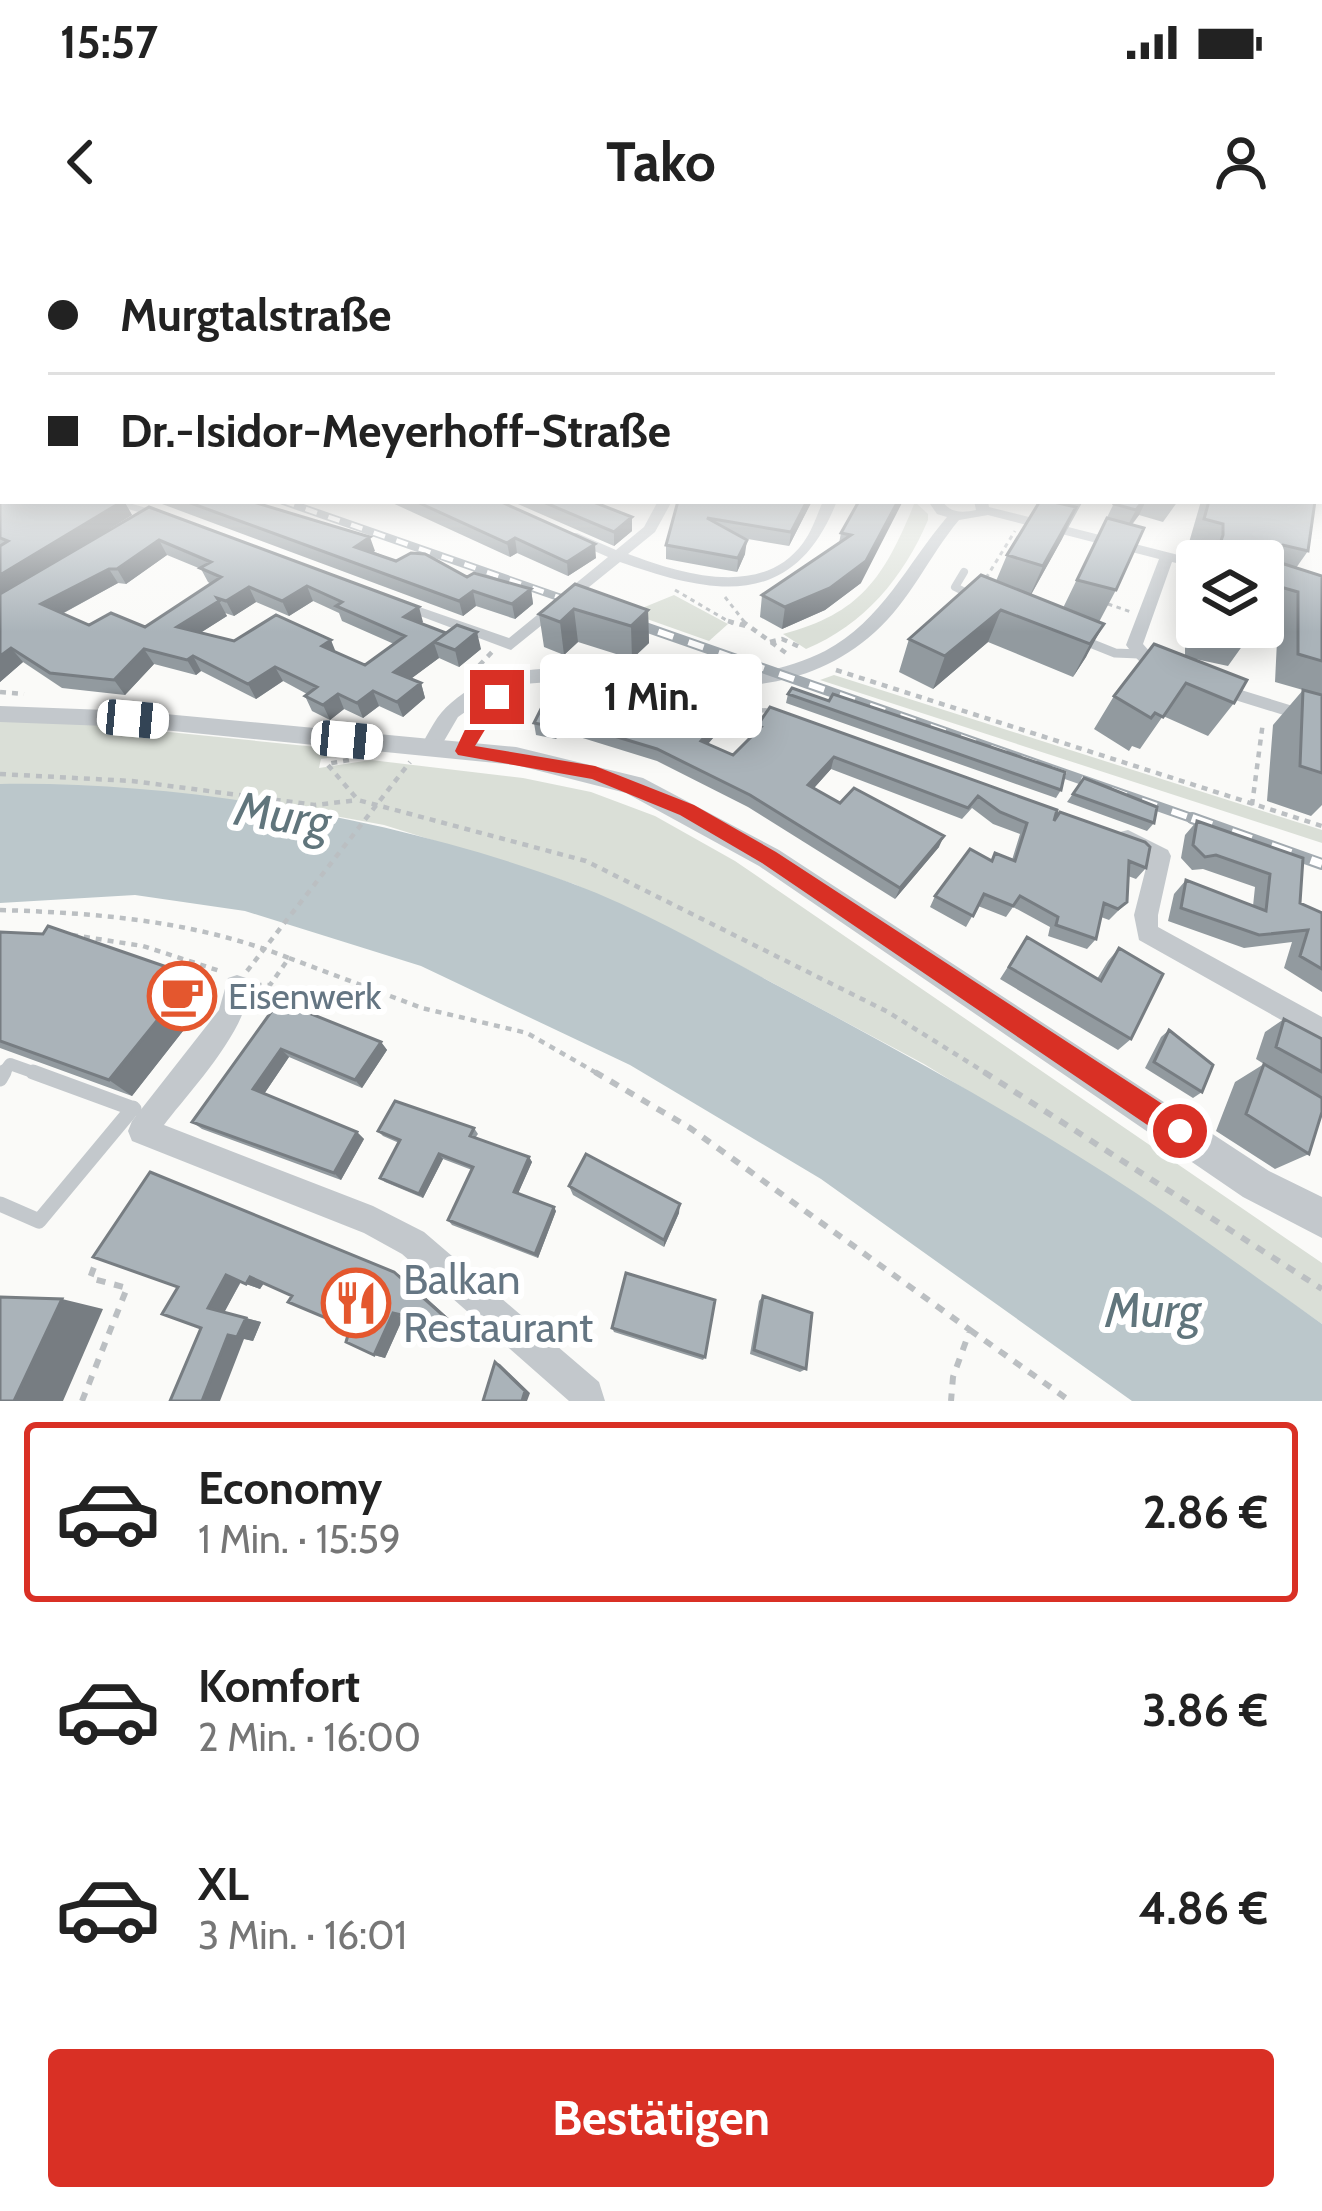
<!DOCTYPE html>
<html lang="de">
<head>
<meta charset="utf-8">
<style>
	:root { --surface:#fff; --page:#f6f6f6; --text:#222; --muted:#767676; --line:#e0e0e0; --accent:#d93025 }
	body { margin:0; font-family:Cabin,sans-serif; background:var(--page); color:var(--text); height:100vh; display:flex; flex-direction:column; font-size:45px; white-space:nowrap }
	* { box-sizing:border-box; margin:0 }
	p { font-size:39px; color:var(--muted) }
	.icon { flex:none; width:66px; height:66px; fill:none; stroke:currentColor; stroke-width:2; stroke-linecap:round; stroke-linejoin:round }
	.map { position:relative; height:1161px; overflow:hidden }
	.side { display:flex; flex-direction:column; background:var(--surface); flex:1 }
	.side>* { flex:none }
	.hud { position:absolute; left:0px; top:0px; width:1323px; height:264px; box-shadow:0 6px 30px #0003; display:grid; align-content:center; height:264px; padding:0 48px; background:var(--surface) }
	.tools { position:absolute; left:1176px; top:300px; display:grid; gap:24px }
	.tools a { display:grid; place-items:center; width:108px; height:108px; border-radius:12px; background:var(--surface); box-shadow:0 6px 30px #0003; font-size:60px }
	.end { position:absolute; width:54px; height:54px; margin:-27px; border:15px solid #d93025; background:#fff; box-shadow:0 0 0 6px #fff }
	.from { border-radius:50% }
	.bubble { position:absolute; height:84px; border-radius:12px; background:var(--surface); box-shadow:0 6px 30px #0003; font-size:39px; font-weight:800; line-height:84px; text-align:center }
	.car { position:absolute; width:36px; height:72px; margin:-36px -18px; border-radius:15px; box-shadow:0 0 9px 3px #0007; background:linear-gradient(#fff 24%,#345 0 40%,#fff 0 76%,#345 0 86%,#fff 0) }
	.hud b { display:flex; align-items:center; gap:42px; height:114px; font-size:45px }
	.hud b+b { border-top:3px solid var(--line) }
	.hud i { width:30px; height:30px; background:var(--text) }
	ul { padding:21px 0 0; list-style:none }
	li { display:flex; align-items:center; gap:36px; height:180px; margin:0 24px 18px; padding:0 24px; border:6px solid transparent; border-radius:12px }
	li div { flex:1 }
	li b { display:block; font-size:45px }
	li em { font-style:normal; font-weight:800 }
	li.current { border-color:var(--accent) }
	li>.icon { width:108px; height:108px; stroke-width:1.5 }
	.cta { display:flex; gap:24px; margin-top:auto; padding:24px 48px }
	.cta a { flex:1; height:138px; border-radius:12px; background:var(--accent); color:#fff; font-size:48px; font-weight:800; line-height:138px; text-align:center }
	.status { display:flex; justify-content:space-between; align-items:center; height:84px; padding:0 60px; background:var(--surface); direction:ltr }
	.status svg { height:33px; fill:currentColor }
	header { display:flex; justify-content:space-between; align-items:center; height:156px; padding:0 48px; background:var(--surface); font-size:54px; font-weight:800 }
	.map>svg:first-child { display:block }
</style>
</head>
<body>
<div class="status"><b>15:57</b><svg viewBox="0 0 49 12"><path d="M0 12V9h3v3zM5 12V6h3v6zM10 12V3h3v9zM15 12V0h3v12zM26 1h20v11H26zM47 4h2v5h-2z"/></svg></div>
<header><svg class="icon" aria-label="back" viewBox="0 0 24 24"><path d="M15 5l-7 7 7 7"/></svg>Tako<svg class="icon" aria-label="person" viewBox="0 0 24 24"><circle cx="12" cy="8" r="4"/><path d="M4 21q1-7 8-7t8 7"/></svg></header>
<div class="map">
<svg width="1322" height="1161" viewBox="0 0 1322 1161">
	<rect width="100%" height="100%" fill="#fafaf8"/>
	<path fill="#dadfd7" d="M915,262l13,12v6c-24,57 -64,105 -122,129l-23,-15c80,-21 102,-59 132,-132z
		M674,355l54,29 -19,17 -79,-28z
		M834,435l488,155v13l-502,-163z
		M39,479l328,33 -46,7 -2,9 52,-8 152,18 68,14 64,24 80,45 587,402v61l-187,-131 -211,-129 -243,-130 -107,-50 -190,-59 -60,-11 -164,-20 -160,-10v-63z"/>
	<path fill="#bbc7cb" d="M0,544c184,-3 398,35 571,99 73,27 142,68 211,105 120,64 240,130 354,205 63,42 124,87 186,131v77h-190l-311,-222 -191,-114 -209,-99 -176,-55 -110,-16 -135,8z"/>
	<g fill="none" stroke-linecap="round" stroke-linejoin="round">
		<path stroke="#bbbfc2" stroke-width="3" stroke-dasharray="4.5 4.5" stroke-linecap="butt" d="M986,338l29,-47
			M675,350l58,34
			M725,357l21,27
			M1108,364l23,8"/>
		<path stroke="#bbbfc2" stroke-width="4.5" stroke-dasharray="6 6" stroke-linecap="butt" d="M728,381l21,6
			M742,381l44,32
			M770,402l12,-3 20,9
			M836,430l486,156
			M471,434l21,-22
			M0,452l24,2
			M680,457l35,15 58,-2
			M349,520l-22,4 31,36 228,61 302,151 101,63
			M0,534l132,7 183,24 43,-5
			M1252,565l11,-83
			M0,670c100,3 195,11 289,48l-19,27h-11
			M72,695l71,11 80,26
			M289,718l133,50 105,25 73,42
			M247,731l163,-209"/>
		<path stroke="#bbbfc2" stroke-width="6" stroke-dasharray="9 9" stroke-linecap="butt" d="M595,832l95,56 280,202 -17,47 -2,24
			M984,832l338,217
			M970,1090l100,71
			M82,1161l45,-113 -37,-10 9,-24"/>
		<path stroke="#c3c8cc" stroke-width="8" d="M964,332l-9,15 18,9"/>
		<path stroke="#c3c8cc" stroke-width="9" d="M1085,401l30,12 24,1"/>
		<path stroke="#c3c8cc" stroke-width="12" d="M2,835l8,-11 31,11"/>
		<path stroke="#c3c8cc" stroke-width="15" d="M33,832l101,37
			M0,839l4,-7
			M0,964l39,17 94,-113"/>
		<path fill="#c3c8cc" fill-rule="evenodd" d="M99,261h23l56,16 -7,4z
			M658,261h14l-17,31 -27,22c54,20 134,45 175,-11 9,-12 14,-28 20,-42h14c-43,110 -123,94 -217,61l-109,88 -123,-46 8,-5 6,2 107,37 99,-81 -41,-18v-6h10l39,17 28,-23z
			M928,261h14c8,12 20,12 34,9l-2,-9h14l1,6 213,54h-5v7l-25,-6 -29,82 15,17 14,6v8c-21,3 -34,-14 -46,-30l33,-86 -171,-44 -29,5c-30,36 -49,81 -84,112 -104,94 -238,36 -358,53l-2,6 -23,22 -21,43h-14l-3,-5 25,-45 13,-13 -34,24 -21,36h-14l-3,-5c9,-16 17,-34 31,-45 64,-57 164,-27 240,-25 45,1 94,-7 134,-27 57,-30 82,-87 122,-134l-10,-3z
			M1212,441l110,34v12l-116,-36 -3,-4z
			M1128,590l40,20 3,6 -13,59v12l164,90v26l-183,-103 -5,-25 14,-55 -28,-16 -3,-6 3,-6z
			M237,735l9,3c15,39 -59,116 -82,147l209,81 51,26 175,150 6,19h-36l-167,-147 -38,-21 -232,-92 -4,-10 4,-10 87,-111 9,-32z"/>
		<path fill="#c3c8cc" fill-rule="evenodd" d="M0,466l133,5 383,36 127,31 136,72 490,321 53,26v41l-79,-41 -484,-331 -133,-73 -110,-28 -383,-38 -133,-5z"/>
		<defs>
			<path id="rail-far2" d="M283,261l353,123"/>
			<path id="rail-far1" d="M628,381l572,200"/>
			<path id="rail" d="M1192,578l130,46"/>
		</defs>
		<use href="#rail-far2" stroke="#a2aab0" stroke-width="8"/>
		<use href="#rail-far1" stroke="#a2aab0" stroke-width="10"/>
		<use href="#rail" stroke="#a2aab0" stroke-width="12"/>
		<use href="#rail-far2" stroke="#fff" stroke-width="4.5" stroke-dasharray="12" stroke-linecap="butt"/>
		<use href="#rail-far1" stroke="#fff" stroke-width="6" stroke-dasharray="16" stroke-linecap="butt"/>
		<use href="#rail" stroke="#fff" stroke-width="8" stroke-dasharray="21" stroke-linecap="butt"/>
	</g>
	<path fill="#929a9f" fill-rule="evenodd" d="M0,230l124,31 8,14 -76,46 93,-54 274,115 -3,2 61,25 -22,18 -20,-9 -29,21 11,4 4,15 -22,19 -24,-11 -16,12 -19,-9 -14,11 -18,-9 -7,-15 2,-2 -24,-13 -27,18 -55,-28 -5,4 -42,-11 -29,31 -63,-7 -39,-26 -23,20zM167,315l34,14 7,13 3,2 -66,43 -56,-2 -27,-11 56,-31 8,1zM313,361l26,12 3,8 52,23 -29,21 -29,-13 -102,-11 -34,-8 27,-17 -2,-3 9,3 22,-14 33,14z
		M1320,230h2v27h-2z
		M148,261h106l142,60 135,28 2,15 -18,15 -39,-13 -13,10 -301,-112z
		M388,261h111l97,57 -28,18 -51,-23 -7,4z
		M511,261h80l41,16v14l-18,15z
		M678,261h134l-23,45 -47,-8 3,16 -8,18 -71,-13v-14z
		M859,261l2,82 -36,27 -43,19 -22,-12 2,-22 77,-52 2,-10z
		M1039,261h44l-52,94 32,13 52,-107h63l-15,21 -24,-7 -7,10 -16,65 -17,32 -13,35 -13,20 -85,-35 -55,47 -34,-17 10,-33 87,-58 11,-26z
		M1201,261h114l-7,50 -12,17 26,8v229l-11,11 -44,-15 6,-76 30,-35 -28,-8 3,-62 -15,-5v-54h-57l1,-10 -19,-5z
		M575,344l73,26 1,33 -17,16 -54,-17 -14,13 -20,-8 -5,-33z
		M1197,346v41h50l1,11 -20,28 -42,-9 48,46 -26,33 -45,-20 -23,33 -8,-3 -3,5 -35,-22 20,-33 71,-40v-51z
		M788,454l41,7 232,89 -5,8 -270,-95z
		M580,455l1,12 55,10 84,2 -1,12 -11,13 25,11 23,-22 1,-7 297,95 92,47 -10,11 -8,-3 -1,26 -18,18 -8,-3 -5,22 -9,10 -39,-13 2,-9 -37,-20 -7,10 -28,-11 -12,21 -36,-20 5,-11 56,-36 4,-7 17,7 8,-26 -27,-10 -21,-16 -10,11 -131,-50 -17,19 26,15 99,44 -44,52 -147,-92 -91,-46 -97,-30 -4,8 -20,-4 -2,-12z
		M1084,538l70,45 -7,8 -80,-29z
		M1197,581l106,37 -3,45 22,10v79l-38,-24 8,-26 -48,6 -76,-27 6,-27 12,-14 67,26 2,-19 -52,-18 -11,1 -11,-12 4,-23z
		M0,692l212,62 -80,102 -132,-48z
		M1027,697l70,42 11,-18 11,-13 12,91 -13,11 -118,-71z
		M279,761l102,41 6,8 -25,38 -73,-31 -25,37 93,38 7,7 -23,41 -139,-51 -10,-7z
		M1284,779l38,20v58l-13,57 -34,15 -59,-38 19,-49 29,-18 -8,-5 9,-27z
		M1169,790l33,62 -9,6 -48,-30 16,-31z
		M474,888l4,6 -3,4 54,19 3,5 -14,31 38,18 -18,47 -86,-33 -4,-5 24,-50 -29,-11 -20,39 -38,-16 -5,-4 19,-35 -16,-7 -5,-5z
		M569,946l110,27 -15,34 -91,-52z
		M93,1017l301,15 10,6 60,54 -61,-14 -18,40 -11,-3 -24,-27 -58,-32 -28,-13 -4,6 -19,-7 -17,30 37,10 -8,19 -52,-13 -23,-41z
		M763,1056l43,73 -6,3 -50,-18 9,-53z
		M612,1088l93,29 -2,3 -89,-28z"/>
	<path fill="#777d82" d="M124,261l8,14 -132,81v-21z
		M807,261h5l-23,45 2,-14z
		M898,261h5l-42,82 -36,27 -43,19 3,-22z
		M1143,261h3l-7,14 -17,21 14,-26z
		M1076,267l-14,32 -33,59 14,-32z
		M632,277v14l-18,15v-14z
		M370,297l5,14 -15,10 -5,-14z
		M515,298l2,15 -7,4 -3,-14z
		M159,300l8,15 -41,29 -9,-15z
		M747,300l-2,14 -8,18 1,-14z
		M595,304l1,14 -28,18 -1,-14z
		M109,329l9,14 -66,36 -11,-15z
		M307,346l6,15 -24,15 -7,-15z
		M249,347l7,15 -22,14 -8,-15z
		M531,349l2,15 -18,15 -3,-15z
		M473,351l3,15 -13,10 -4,-15z
		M219,361l8,15 -41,26 -9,-15z
		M419,367l4,15 -14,10 -5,-15z
		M574,369l4,33 -14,13 -4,-33z
		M648,370l1,33 -17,16 -1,-33z
		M1001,370l-13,32 -55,47 12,-33z
		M1104,384l-18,33 -13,20 17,-33z
		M477,392l4,17 -22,18 -4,-17z
		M331,400l6,15 -15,-9z
		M434,403l5,15 -39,29 -6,-15z
		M11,408l12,14 -23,20v-26z
		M144,409l10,15 -29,31 -11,-15z
		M193,416l8,15 -5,4 -9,-15z
		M275,427l8,14 -27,18 -8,-15z
		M421,443l4,15 -22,19 -6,-15z
		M373,451l6,15 -16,12 -6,-15z
		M338,454l6,15 -14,11 -7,-15z
		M558,479l2,12 -4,8 -2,-12z
		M720,479l-1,12 -19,22 1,-12z
		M834,517l-3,12 -25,28 2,-12z
		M944,596l-5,11 -44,52 5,-11z
		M193,736l19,18 -80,102 -23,-16z
		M381,802l6,8 -25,38 -7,-8z
		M281,809l8,8 -27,40 -9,-8z
		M357,892l7,7 -23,41 -7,-7z
		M439,914l4,5 -20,39 -4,-4z
		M529,917l3,5 -15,34 -3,-4z
		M680,964l-1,9 -15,34v-7z
		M554,967l2,4 -18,47 -3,-4z
		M394,1032l10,6 60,54 -7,-4z
		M226,1035l15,6 -17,32 -16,-5z
		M250,1037l14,6 -4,6 -14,-5z
		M62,1059l41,10 -40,92h-49z
		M393,1073l10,5 -18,40 -11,-3z
		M246,1078l15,4 -8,19 -9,-2 -24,62h-18l26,-66z
		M495,1122l5,2 30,29 -3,8h-5z"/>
	<path fill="#aab3b9" stroke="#777d82" stroke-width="3" fill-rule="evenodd" d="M0,230h3v31h120l-123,74v-29l8,-5 -8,-3z
		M185,261h65l120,36 -15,10 41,14 15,-8 14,1 42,23 7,-4 57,16 -19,15 -39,-13 -14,10z
		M415,261h84l96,43 -28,18 -52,-24 -8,5z
		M541,261h50l41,16 -18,15z
		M678,261h129l-16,31 -84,-14 40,22 -9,18 -72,-13z
		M859,261h39l-32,60 -36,27 -45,19 -23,-12 89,-60 -10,-2z
		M1040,261h9l27,6 -33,59 -36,-11z
		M1115,261h28l-7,9 -22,-6z
		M1209,261h106l-7,50 -25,-6 -6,4 4,14 41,13v85l-24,-7v-62l-35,-10v-21h-49l9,-26v-11l-19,-5z
		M149,267l270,100 -15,10 42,16 -52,39 27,11 -24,19 -24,-11 -16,12 -19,-9 -15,11 -18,-9 12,-9 -42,-20 -27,17 -55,-28 -6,4 -43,-11 -30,31 -64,-7 -39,-25 -11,8v-62zM159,300l52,22 -11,6 21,9 -76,50 -34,-14 -22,12 -48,-21 68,-35h8zM307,346l35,16 -6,4 69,30 -40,29 -43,-19 9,-6 -55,-25 -42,26 -57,-14 42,-26 -2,-3 9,3 23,-14 33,14z
		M1107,278l37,10 -28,62 -39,-10z
		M981,335l123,49 -14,20 -89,-34 -56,46 -36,-17z
		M575,344l73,26 -17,16 -57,-17 -14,13 -21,-8z
		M457,385l20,7 -22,18 -21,-8z
		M1204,387h43l1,11 -44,-10z
		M1154,404l93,36 -13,23 -48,-20 -23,34 -8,-4 -4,5 -37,-22z
		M792,448l37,13 4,-7 232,78 -4,18 -273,-96z
		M662,450l58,29 -19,22 32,14 28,-28 -4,-1 13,-19 287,103 -3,11 6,-9 85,30 5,5 -4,21 -17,-7 -2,41 -9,7 -14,-6 -8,36 -40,-14 2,-8 -38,-21 -7,10 -29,-12 -11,22 -38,-20 35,-47 22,12 3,-8 20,8 12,-38 -27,-11 -22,-16 -10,12 -134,-51 -26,28 32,18 14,-15 90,48 -44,52 -150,-93 -93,-46 -99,-30 -4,8 -20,-4 16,-32 30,4 -5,11 61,11z
		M1303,450l19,5v78l-22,-7z
		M1084,538l73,29 -3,16 -81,-29z
		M1197,581l106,37 -3,45 22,10v56l-22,-13 8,-26 -49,5 -78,-27 5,-28 80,31 4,-37 -54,-19 -11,2 -12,-12z
		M48,686l145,50 -84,104 -109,-39v-109l43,2z
		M1027,697l74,44 18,-33 44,26 -32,65 -122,-72z
		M279,761l102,41 -26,38 -74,-31 -28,40 104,43 -23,41 -142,-51z
		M1284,779l38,20v33l-46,-25z
		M1169,790l44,35 -11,27 -48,-30z
		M1264,824l58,34v14l-13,42 -63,-40z
		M395,861l79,27 -4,8 59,21 -15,35 40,15 -19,47 -87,-34 25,-53 -34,-13 -20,40 -39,-16 20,-38 -22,-9z
		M586,914l94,50 -16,36 -95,-54z
		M150,932l244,100 63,56 -64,-15 -19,42 -28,-13 4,-14 -62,-26 4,-6 -42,-19 -4,7 -20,-9 -18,33 38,10 -9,19 -9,-2 -26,66h-32l31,-73 -39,-14 16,-27 -85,-30z
		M626,1033l89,27 -10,57 -93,-29z
		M763,1056l49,17 -6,56 -52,-19z
		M0,1057l62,2 -48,102h-14z
		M495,1122l30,29 -3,10h-39z"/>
	<linearGradient id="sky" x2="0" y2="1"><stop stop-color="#96bcdc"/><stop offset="0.59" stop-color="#fdfdfc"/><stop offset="1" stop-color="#fdfdfc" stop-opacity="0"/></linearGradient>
	<rect width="1322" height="392" fill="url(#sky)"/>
	<path fill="#d93025" d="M491,453l14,4 -30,49 120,20 99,39 82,47 414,270 3,9 -3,10 -10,3 -9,-3 -409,-278 -82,-48 -88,-36 -134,-24 -3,-4 14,-30z"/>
	<defs>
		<symbol id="cafe-ring" viewBox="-11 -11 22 22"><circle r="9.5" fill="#fff" stroke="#e4572e" stroke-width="1.5"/><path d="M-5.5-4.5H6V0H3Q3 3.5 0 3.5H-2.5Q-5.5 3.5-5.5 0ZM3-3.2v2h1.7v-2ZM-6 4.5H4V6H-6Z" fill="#e4572e"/></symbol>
		<symbol id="restaurant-ring" viewBox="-11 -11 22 22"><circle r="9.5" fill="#fff" stroke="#e4572e" stroke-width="1.5"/><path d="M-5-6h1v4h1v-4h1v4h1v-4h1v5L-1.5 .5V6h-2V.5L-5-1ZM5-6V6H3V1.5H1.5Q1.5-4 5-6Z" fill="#e4572e"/></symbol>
	</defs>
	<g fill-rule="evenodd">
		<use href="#cafe-ring" x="144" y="718" width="76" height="76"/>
		<use href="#restaurant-ring" x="318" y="1025" width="76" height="76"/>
	</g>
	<g text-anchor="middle" stroke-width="12" stroke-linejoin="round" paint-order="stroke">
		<g font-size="36" fill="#657683" stroke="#fff" text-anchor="start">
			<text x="228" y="769">Eisenwerk</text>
		</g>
		<g font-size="42" fill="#657683" stroke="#fff" text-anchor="start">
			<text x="403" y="1054">Balkan<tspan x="403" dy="48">Restaurant</tspan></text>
		</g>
		<g font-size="48" font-style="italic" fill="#60757c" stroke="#fff">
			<text transform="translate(283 575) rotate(9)" y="17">Murg</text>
			<text x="1153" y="1087">Murg</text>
		</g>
	</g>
</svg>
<div class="tools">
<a><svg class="icon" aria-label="layers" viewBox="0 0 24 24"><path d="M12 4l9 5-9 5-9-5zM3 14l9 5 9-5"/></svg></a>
</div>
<i class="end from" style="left:1180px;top:891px"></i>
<i class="end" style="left:497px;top:457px"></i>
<div class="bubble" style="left:540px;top:414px;width:222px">1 Min.</div>
<i class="car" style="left:133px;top:479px;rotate:95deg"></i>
<i class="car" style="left:347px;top:500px;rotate:95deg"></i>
<div class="hud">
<b><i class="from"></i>Murgtalstraße</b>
<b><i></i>Dr.-Isidor-Meyerhoff-Straße</b>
</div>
</div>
<section class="side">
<ul>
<li class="current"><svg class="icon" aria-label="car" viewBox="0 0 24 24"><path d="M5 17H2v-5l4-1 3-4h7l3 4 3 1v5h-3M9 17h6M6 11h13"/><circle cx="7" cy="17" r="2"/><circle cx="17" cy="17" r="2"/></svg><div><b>Economy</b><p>1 Min. · 15:59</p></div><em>2.86 €</em></li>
<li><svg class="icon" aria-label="car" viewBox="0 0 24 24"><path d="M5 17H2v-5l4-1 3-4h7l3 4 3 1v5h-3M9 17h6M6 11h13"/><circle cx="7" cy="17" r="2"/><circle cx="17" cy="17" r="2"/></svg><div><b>Komfort</b><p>2 Min. · 16:00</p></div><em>3.86 €</em></li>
<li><svg class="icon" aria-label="car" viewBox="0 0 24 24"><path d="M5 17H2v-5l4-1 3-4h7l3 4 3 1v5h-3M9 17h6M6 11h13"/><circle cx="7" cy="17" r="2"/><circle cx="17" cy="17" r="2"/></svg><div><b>XL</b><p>3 Min. · 16:01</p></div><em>4.86 €</em></li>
</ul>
<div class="cta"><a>Bestätigen</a></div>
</section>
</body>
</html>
